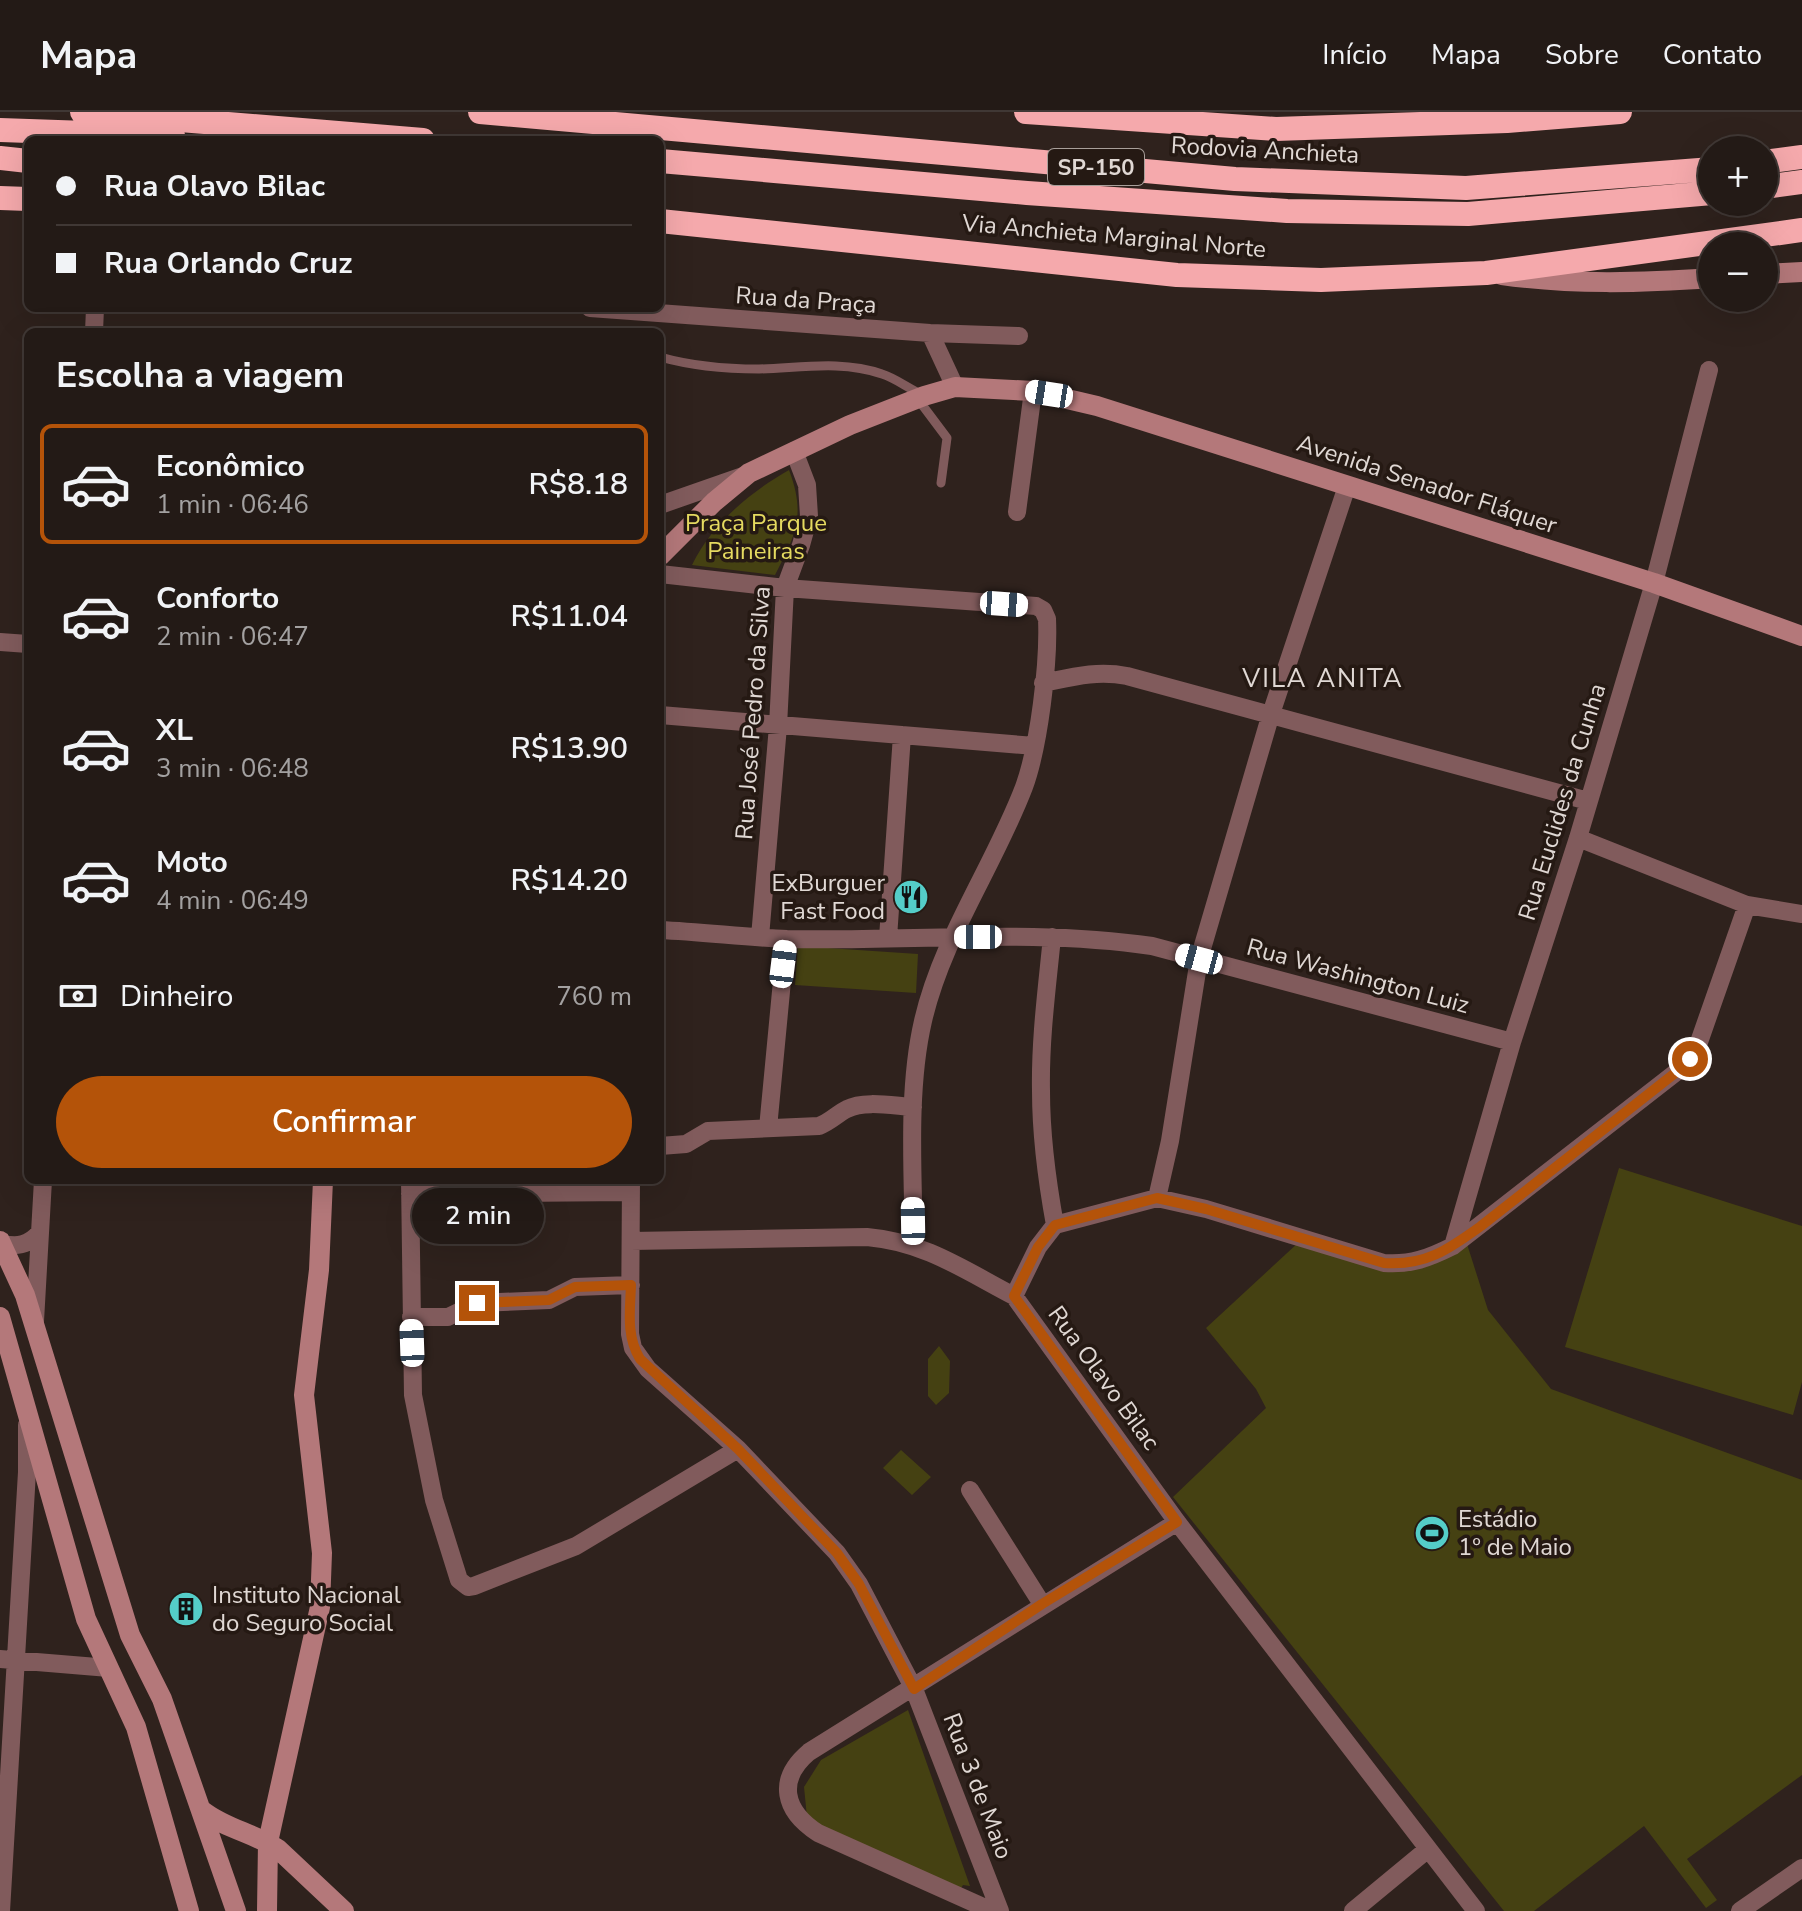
<!DOCTYPE html>
<html lang="pt">
<head>
<meta charset="utf-8">
<style>
	:root { --surface:#231a16; --page:#2b231f; --text:#f1f3f6; --muted:#a3a1a1; --line:#403835; --accent:#b45309 }
	body { margin:0; font-family:"Nunito Sans",sans-serif; background:var(--page); color:var(--text); height:100vh; display:flex; flex-direction:column; font-size:30px; white-space:nowrap }
	* { box-sizing:border-box; margin:0 }
	p { font-size:26px; color:var(--muted) }
	.icon { flex:none; width:44px; height:44px; fill:none; stroke:currentColor; stroke-width:2; stroke-linecap:round; stroke-linejoin:round }
	.map { position:relative; flex:1; overflow:hidden }
	.drawer { position:absolute; left:24px; top:216px; width:640px; height:856px; display:flex; flex-direction:column; background:var(--surface); border-radius:12px; box-shadow:0 8px 32px #0002,0 0 0 2px var(--line) }
	.drawer>* { flex:none }
	.top-card { position:absolute; left:24px; top:24px; width:640px; height:176px; border-radius:12px; box-shadow:0 8px 32px #0002,0 0 0 2px var(--line); display:grid; align-content:center; height:176px; padding:0 32px; background:var(--surface) }
	.fabs { position:absolute; left:1698px; top:24px; display:grid; gap:16px }
	.fabs a { display:grid; place-items:center; width:80px; height:80px; border-radius:50%; background:var(--surface); box-shadow:0 8px 32px #0002,0 0 0 2px var(--line); font-size:40px }
	.end { position:absolute; width:36px; height:36px; margin:-18px; border:10px solid #b45309; background:#fff; box-shadow:0 0 0 4px #fff }
	.from { border-radius:50% }
	.bubble { position:absolute; height:56px; border-radius:28px; background:var(--surface); box-shadow:0 8px 32px #0002,0 0 0 2px var(--line); font-size:26px; font-weight:600; line-height:56px; text-align:center }
	.car { position:absolute; width:24px; height:48px; margin:-24px -12px; border-radius:10px; box-shadow:0 0 6px 2px #0007; background:linear-gradient(#fff 24%,#345 0 40%,#fff 0 76%,#345 0 86%,#fff 0) }
	.top-card b { display:flex; align-items:center; gap:28px; height:76px; font-size:30px }
	.top-card b+b { border-top:2px solid var(--line) }
	.top-card i { width:20px; height:20px; background:var(--text) }
	ul { padding:0; list-style:none }
	li { display:flex; align-items:center; gap:24px; height:120px; margin:0 16px 12px; padding:0 16px; border:4px solid transparent; border-radius:12px }
	li div { flex:1 }
	li b { display:block; font-size:30px }
	li em { font-style:normal; font-weight:600 }
	li.current { border-color:var(--accent) }
	li>.icon { width:72px; height:72px; stroke-width:1.5 }
	h2 { padding:0 32px; font-size:36px; line-height:96px }
	.pay { display:flex; align-items:center; gap:20px; height:88px; padding:0 32px; font-size:30px }
	.pay p { margin-inline-start:auto }
	.cta { display:flex; gap:16px; margin-top:auto; padding:16px 32px }
	.cta a { flex:1; height:92px; border-radius:48px; background:var(--accent); color:#fff; font-size:32px; font-weight:600; line-height:92px; text-align:center }
	header { display:flex; align-items:center; gap:48px; box-sizing:border-box; height:112px; padding:0 40px; background:var(--surface); border-bottom:2px solid var(--line) }
	header strong { font-size:38px }
	nav { display:flex; gap:44px; margin-inline-start:auto; font-size:28px }
	.map>svg:first-child { display:block }
</style>
</head>
<body>
<header>
<strong>Mapa</strong>
<nav><a>Início</a><a>Mapa</a><a>Sobre</a><a>Contato</a></nav>
</header>
<div class="map">
<svg width="1802" height="1799" viewBox="0 0 1802 1799">
	<rect width="100%" height="100%" fill="#2f221d"/>
	<path fill="#454112" d="M789,358c17,45 7,64 -14,105l-83,-10c20,-41 58,-73 97,-95z
		M798,834l120,8 -2,39 -121,-8z
		M1619,1056l183,58v156l-9,33 -228,-68z
		M1299,1130l100,28 68,-26 21,66 63,79 251,91v295l-115,84 30,41 -11,8 -62,-82 -110,85h-30l-331,-414 93,-89 -10,-19 -50,-61z
		M939,1234l11,15 -1,32 -13,12 -8,-9v-37z
		M901,1338l30,27 -19,18 -29,-27z
		M908,1598l62,176 -7,-1 -5,8 -128,-61 -23,-15 -3,-30 17,-27z"/>
	<g fill="none" stroke-linecap="round" stroke-linejoin="round">
		<path stroke="#815b5c" stroke-width="9" d="M660,245c32,9 66,12 99,12 41,-1 83,-9 123,5 13,4 26,14 39,20
			M917,286l30,40 -6,45"/>
		<path stroke="#815b5c" stroke-width="18" d="M590,196l340,25 89,3
			M94,220l1,-24
			M930,221l25,54
			M660,393l83,-29
			M1017,400l16,-121
			M660,462l125,14 251,18 7,4 4,9c2,44 -8,127 -23,168 -30,79 -82,151 -101,234 -16,69 -10,153 -9,224
			M0,530l28,2
			M1043,571c29,-6 54,-13 84,-7l461,125
			M660,603l375,31
			M1578,726l169,67 55,9
			M660,818c42,2 85,7 127,9 122,3 244,-11 365,7l360,96
			M760,825l18,-211 7,-138 16,-43 8,-29 -2,-31 -13,-34
			M1052,825c-5,51 -12,102 -11,154 0,45 6,90 14,134
			M888,826l14,-203
			M768,1016l18,-189
			M660,1034l26,-2 22,-13 111,-5c11,-4 18,-12 28,-17 17,-9 47,-3 66,-2
			M410,1068l3,215 21,105 25,80 9,7 6,-1 102,-40 162,-97
			M631,1068l-1,154 3,14 15,21 90,80 99,104 22,31 55,105 86,222
			M410,1082l221,-2
			M1157,1086l13,-57 29,-182 71,-242 77,-231
			M631,1129l236,-4c58,5 97,33 147,59
			M1,1131c16,5 28,2 39,-11
			M1453,1134l59,-204 66,-204 76,-255 55,-213
			M411,1205h37l29,-14 72,-3 26,-13 56,-2
			M35,1209l8,-141
			M970,1378l72,114
			M0,1547l109,9
			M1,1799l26,-439v-47
			M992,1799l-174,-78c-34,-22 -42,-53 -9,-81l368,-230
			M1353,1799l75,-62
			M1476,1799l-299,-389 -163,-226 24,-49 17,-22 102,-27 49,11 178,54c27,2 45,-5 69,-17l226,-176 19,-25 49,-140
			M1740,1799l62,-43"/>
		<path stroke="#b4787a" stroke-width="20" d="M1764,162l38,-2
			M1502,163c70,10 139,8 210,3
			M660,444l54,-54 35,-29 101,-48 74,-29 31,-9 78,4 64,15 557,177 148,53
			M0,1129l25,54 105,340 32,64 74,212
			M0,1205l86,302 50,108 53,184
			M203,1699c23,18 51,22 75,38l66,62
			M267,1799l1,-69 52,-235 2,-54 -18,-158 15,-125 4,-90"/>
		<path stroke="#f5a9ac" stroke-width="24" d="M82,0l341,28
			M480,0l755,67 231,9 246,-19
			M1026,0l250,17 231,-8 113,-9
			M0,18l173,6
			M0,46l28,3
			M660,49l367,32 260,18 181,3 244,-21
			M1764,50l38,-5
			M1764,75l38,-5
			M0,86l28,1
			M660,109l517,54 144,5 165,-7 316,-43"/>
	</g>
	<g fill="none" stroke-linecap="round" stroke-linejoin="round">
		<path stroke="#b45309" stroke-width="10" d="M477,1191l72,-3 26,-13 56,-2c-1,26 -5,51 9,74l98,90 99,104 22,31 55,105 128,-85 135,-82 -163,-226 24,-49 17,-22 102,-27 49,11 178,54c42,3 65,-14 97,-37l198,-156 11,-11"/>
	</g>
	<defs>
		<symbol id="restaurant-disc" viewBox="-11 -11 22 22"><circle r="9.5" fill="#54cdc8" stroke="#251913"/><path d="M-5-6h1v4h1v-4h1v4h1v-4h1v5L-1.5 .5V6h-2V.5L-5-1ZM5-6V6H3V1.5H1.5Q1.5-4 5-6Z" fill="#111"/></symbol>
		<symbol id="stadium-disc" viewBox="-11 -11 22 22"><circle r="9.5" fill="#54cdc8" stroke="#251913"/><path d="M0-5a6.5 5 0 1 0 0 10a6.5 5 0 1 0 0-10ZM-3.5-1.8h7v3.6h-7Z" fill="#111"/></symbol>
		<symbol id="building-disc" viewBox="-11 -11 22 22"><circle r="9.5" fill="#54cdc8" stroke="#251913"/><path d="M-4-6H4V6H1V3H-1V6H-4ZM-2.5-4.3h1.7v1.8h-1.7ZM.8-4.3h1.7v1.8H.8ZM-2.5-1h1.7V.8h-1.7ZM.8-1h1.7V.8H.8Z" fill="#111"/></symbol>
	</defs>
	<g fill-rule="evenodd">
		<use href="#restaurant-disc" x="891" y="765" width="40" height="40"/>
		<use href="#stadium-disc" x="1412" y="1401" width="40" height="40"/>
		<use href="#building-disc" x="166" y="1477" width="40" height="40"/>
	</g>
	<g text-anchor="middle" stroke-width="7" stroke-linejoin="round" paint-order="stroke">
		<rect fill="#251913" stroke="#a89f9a" stroke-width="2" x="1048" y="37" width="96" height="36" rx="6"/>
		<g font-size="22" font-weight="bold" fill="#e0d8d4">
			<text x="1096" y="63">SP-150</text>
		</g>
		<g font-size="24" fill="#e0d8d4" stroke="#251913">
			<text transform="translate(1265 38) rotate(3)" y="8">Rodovia Anchieta</text>
			<text transform="translate(1114 124) rotate(5)" y="8">Via Anchieta Marginal Norte</text>
			<text transform="translate(806 188) rotate(4)" y="8">Rua da Praça</text>
			<text transform="translate(1427 372) rotate(18)" y="8">Avenida Senador Fláquer</text>
			<text transform="translate(753 601) rotate(-86)" y="8">Rua José Pedro da Silva</text>
			<text transform="translate(1562 690) rotate(-73)" y="8">Rua Euclides da Cunha</text>
			<text transform="translate(1358 864) rotate(15)" y="8">Rua Washington Luiz</text>
			<text transform="translate(1104 1266) rotate(54)" y="8">Rua Olavo Bilac</text>
			<text transform="translate(978 1674) rotate(69)" y="8">Rua 3 de Maio</text>
		</g>
		<g font-size="24" fill="#e5da60" stroke="#251913">
			<text x="756" y="419">Praça Parque<tspan x="756" dy="28">Paineiras</tspan></text>
		</g>
		<g font-size="24" fill="#e0d8d4" stroke="#251913" text-anchor="start">
			<text x="885" y="779" text-anchor="end">ExBurguer<tspan x="885" dy="28">Fast Food</tspan></text>
			<text x="1458" y="1415">Estádio<tspan x="1458" dy="28">1º de Maio</tspan></text>
			<text x="212" y="1491">Instituto Nacional<tspan x="212" dy="28">do Seguro Social</tspan></text>
		</g>
		<g font-size="26" letter-spacing="2" fill="#e0d8d4" stroke="#251913">
			<text x="1323" y="575">VILA ANITA</text>
		</g>
	</g>
</svg>
<div class="fabs">
<a>+</a>
<a>−</a>
</div>
<i class="end from" style="left:1690px;top:947px"></i>
<i class="end" style="left:477px;top:1191px"></i>
<div class="bubble" style="left:412px;top:1076px;width:132px">2 min</div>
<i class="car" style="left:1049px;top:282px;rotate:279deg"></i>
<i class="car" style="left:1004px;top:492px;rotate:94deg"></i>
<i class="car" style="left:978px;top:825px;rotate:270deg"></i>
<i class="car" style="left:1199px;top:847px;rotate:285deg"></i>
<i class="car" style="left:783px;top:852px;rotate:7deg"></i>
<i class="car" style="left:913px;top:1109px;rotate:359deg"></i>
<i class="car" style="left:412px;top:1231px;rotate:358deg"></i>
<div class="top-card">
<b><i class="from"></i>Rua Olavo Bilac</b>
<b><i></i>Rua Orlando Cruz</b>
</div>
<section class="drawer">
<h2>Escolha a viagem</h2>
<ul>
<li class="current"><svg class="icon" aria-label="car" viewBox="0 0 24 24"><path d="M5 17H2v-5l4-1 3-4h7l3 4 3 1v5h-3M9 17h6M6 11h13"/><circle cx="7" cy="17" r="2"/><circle cx="17" cy="17" r="2"/></svg><div><b>Econômico</b><p>1 min · 06:46</p></div><em>R$8.18</em></li>
<li><svg class="icon" aria-label="car" viewBox="0 0 24 24"><path d="M5 17H2v-5l4-1 3-4h7l3 4 3 1v5h-3M9 17h6M6 11h13"/><circle cx="7" cy="17" r="2"/><circle cx="17" cy="17" r="2"/></svg><div><b>Conforto</b><p>2 min · 06:47</p></div><em>R$11.04</em></li>
<li><svg class="icon" aria-label="car" viewBox="0 0 24 24"><path d="M5 17H2v-5l4-1 3-4h7l3 4 3 1v5h-3M9 17h6M6 11h13"/><circle cx="7" cy="17" r="2"/><circle cx="17" cy="17" r="2"/></svg><div><b>XL</b><p>3 min · 06:48</p></div><em>R$13.90</em></li>
<li><svg class="icon" aria-label="car" viewBox="0 0 24 24"><path d="M5 17H2v-5l4-1 3-4h7l3 4 3 1v5h-3M9 17h6M6 11h13"/><circle cx="7" cy="17" r="2"/><circle cx="17" cy="17" r="2"/></svg><div><b>Moto</b><p>4 min · 06:49</p></div><em>R$14.20</em></li>
</ul>
<div class="pay"><svg class="icon" aria-label="cash" viewBox="0 0 24 24"><path d="M3 7h18v10H3z"/><circle cx="12" cy="12" r="2"/></svg>Dinheiro<p>760 m</p></div>
<div class="cta"><a>Confirmar</a></div>
</section>
</div>
</body>
</html>
